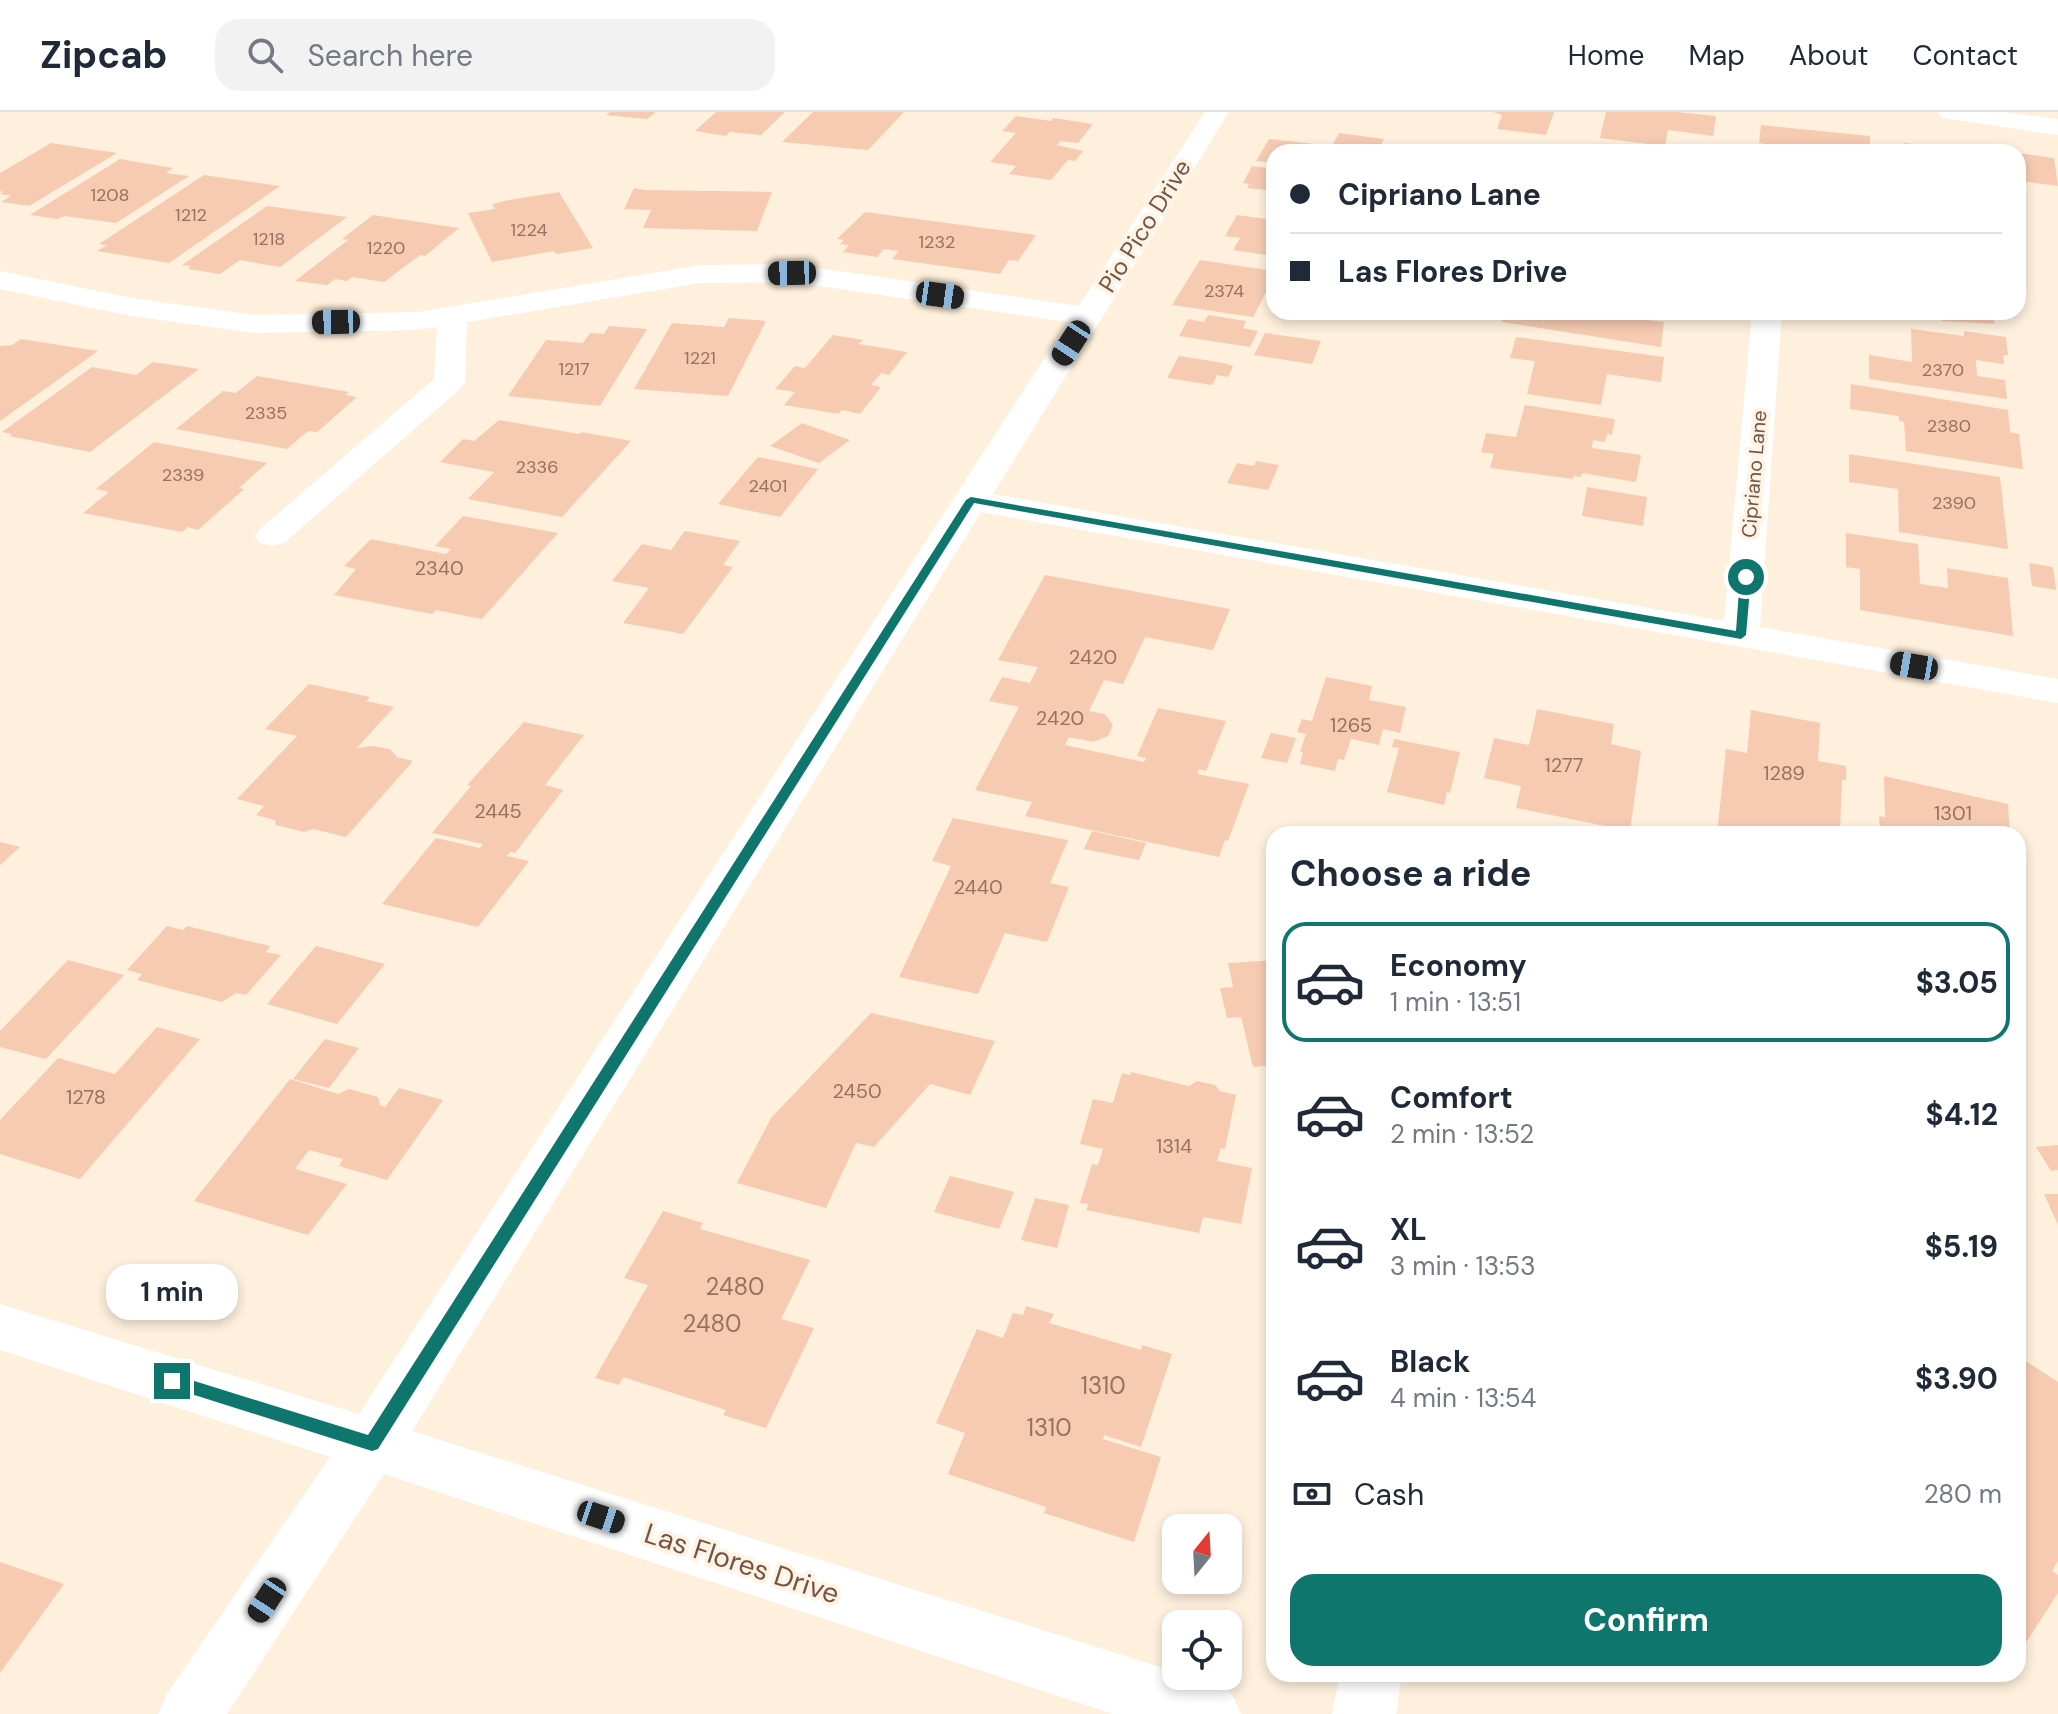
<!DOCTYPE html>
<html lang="en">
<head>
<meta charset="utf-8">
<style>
	:root { --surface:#fff; --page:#f2f2f3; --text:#1f2937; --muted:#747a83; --line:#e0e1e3; --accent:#0f766e }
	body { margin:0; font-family:"DM Sans",sans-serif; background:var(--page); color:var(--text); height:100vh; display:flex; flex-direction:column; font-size:30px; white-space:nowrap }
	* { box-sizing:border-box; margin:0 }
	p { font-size:26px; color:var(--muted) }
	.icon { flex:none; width:44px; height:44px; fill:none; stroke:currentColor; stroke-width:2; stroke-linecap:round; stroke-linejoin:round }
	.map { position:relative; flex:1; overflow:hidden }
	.side { position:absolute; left:1266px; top:714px; width:760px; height:856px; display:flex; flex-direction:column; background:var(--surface); border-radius:24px; box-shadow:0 4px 12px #0003 }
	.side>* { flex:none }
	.hud { position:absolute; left:1266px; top:32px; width:760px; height:176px; border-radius:24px; box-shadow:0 4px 12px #0003; display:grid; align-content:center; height:176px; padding:0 24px; background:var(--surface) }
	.needle { width:52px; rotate:18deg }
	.buttons { position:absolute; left:1162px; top:1402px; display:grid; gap:16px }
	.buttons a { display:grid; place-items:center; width:80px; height:80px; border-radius:16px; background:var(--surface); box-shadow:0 4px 12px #0003; font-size:40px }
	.end { position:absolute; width:36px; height:36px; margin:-18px; border:10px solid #0f766e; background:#fff; box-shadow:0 0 0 4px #fff }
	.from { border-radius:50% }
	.bubble { position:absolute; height:56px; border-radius:24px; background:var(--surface); box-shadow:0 4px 12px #0003; font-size:26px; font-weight:700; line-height:56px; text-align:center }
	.car { position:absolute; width:24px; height:48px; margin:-24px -12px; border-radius:10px; box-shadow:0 0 6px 2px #0007; background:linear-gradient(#222 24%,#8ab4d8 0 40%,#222 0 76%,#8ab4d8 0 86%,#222 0) }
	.hud b { display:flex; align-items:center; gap:28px; height:76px; font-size:30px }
	.hud b+b { border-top:2px solid var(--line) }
	.hud i { width:20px; height:20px; background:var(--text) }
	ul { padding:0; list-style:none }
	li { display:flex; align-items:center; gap:24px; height:120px; margin:0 16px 12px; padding:0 8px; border:4px solid transparent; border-radius:24px }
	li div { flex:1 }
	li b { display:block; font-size:30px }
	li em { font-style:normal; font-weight:700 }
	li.current { border-color:var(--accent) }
	li>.icon { width:72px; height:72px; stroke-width:1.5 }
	h2 { padding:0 24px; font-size:36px; line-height:96px }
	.pay { display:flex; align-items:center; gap:20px; height:88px; padding:0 24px; font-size:30px }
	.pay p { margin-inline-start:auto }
	.cta { display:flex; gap:16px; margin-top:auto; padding:16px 24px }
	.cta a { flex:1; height:92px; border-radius:24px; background:var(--accent); color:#fff; font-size:32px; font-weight:700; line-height:92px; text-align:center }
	header { display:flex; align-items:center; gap:48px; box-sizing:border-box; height:112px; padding:0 40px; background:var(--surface); border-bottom:2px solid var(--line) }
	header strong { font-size:38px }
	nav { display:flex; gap:44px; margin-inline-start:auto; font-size:28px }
	.search { width:560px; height:72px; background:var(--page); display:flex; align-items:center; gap:20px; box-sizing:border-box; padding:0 28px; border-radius:24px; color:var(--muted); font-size:30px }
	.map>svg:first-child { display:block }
</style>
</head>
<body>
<header>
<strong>Zipcab</strong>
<div class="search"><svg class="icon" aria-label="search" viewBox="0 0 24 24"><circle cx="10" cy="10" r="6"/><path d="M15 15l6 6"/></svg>Search here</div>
<nav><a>Home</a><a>Map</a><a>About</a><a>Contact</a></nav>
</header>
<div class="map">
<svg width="2058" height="1602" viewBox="0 0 2058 1602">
	<rect width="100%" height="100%" fill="#fef0dd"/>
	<path fill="#f6cbb2" d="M610,0h46l-9,7 -41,-4z
		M716,0h69l-24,23 -31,-3 -4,4 -31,-5z
		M813,0h91l-36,38 -86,-8z
		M1493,0h61l-8,23 -49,-6 5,-14z
		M1606,0h71l39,4 -3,20 -45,-6 -3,16 -65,-8z
		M1016,4l35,5 2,-3 40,6 -15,19 -17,-2 -4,4 26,6 -8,10 -7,-1 -17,20 -42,-6 7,-8 -26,-4 26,-29 -14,-2z
		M1761,13l109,11v13l-17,-1 1,4h-47v-3l-48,-6z
		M1339,21l45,6 -6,13h-104v11l-18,-2 13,-22 63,7z
		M51,31l66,10 -88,53 -28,-4 10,-6 -11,-2 3,-2 -3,-1v-18z
		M1904,31l46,5v-3l40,7h-86z
		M2018,41l36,5 4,28 -37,-5 -3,-2z
		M120,47l53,9 -7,5 23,3 -73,47 -52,-7 -6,3 -28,-4z
		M1252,54l22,3v22l-27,-3 2,-4 -6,-1z
		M204,63l76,11 -111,77 -72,-12 10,-6 -8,-1z
		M634,76l11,2 127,2 -15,39 -114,-3 8,-18 -27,-1z
		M559,80l34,56 -37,6 -2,-3 -62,11 -24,-49 27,-4 -3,-5 17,-4z
		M267,94l80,11 -67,50 -40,-7 -20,14 -32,-5 3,-3 -9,-1z
		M865,100l171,23 -18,26 -9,-1 -9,14 -108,-15 7,-8 -15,-2 -7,8 -34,-5 6,-7 -9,-1 4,-4 -7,-1z
		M373,103l86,13 -34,28 -5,-1 -36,27 -32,-5 -5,4 -12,-2 -8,6 -32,-4 53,-41 -6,-1z
		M1237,103l37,5v36l-41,-6 7,-12 -15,-2z
		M1200,148l74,11v6l-21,40 -81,-12z
		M1504,200h102l-1,3 59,7 -3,25 -159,-25z
		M1937,200h52l6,12 -53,-3z
		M1208,203l38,6 -3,7 15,3 -8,16 -71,-11 9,-17 16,3z
		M729,206l37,3 -38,75 -94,-7 38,-66 52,4z
		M609,214l38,3 -47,77 -92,-10 38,-56 37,3 7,-10 14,1z
		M1911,217l53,7v-5l42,6 2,18h-5l1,9 -28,-4 1,16 28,4 2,19 -138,-20v-24l43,7z
		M1265,221l56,8 -9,23 -58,-9z
		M833,223l30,5 -4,4 48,8 -18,23 -8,-2 -10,12 10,2 -21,27 -18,-4 -3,4 -55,-9 11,-13 -20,-3 20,-23 10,2z
		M1516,225l148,20 -3,25 -54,-8 -6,31 -74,-11 8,-33 -25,-3z
		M21,227l77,12 -98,70v-75l12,-1z
		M1179,244l45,7 9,3 -5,11 -11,-2 -5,10 -45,-7z
		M153,250l46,7 -109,83 -81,-16 3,-2 -10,-2 90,-65 44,8z
		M257,264l92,16 -4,3 12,2 -40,35 -9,-1 -21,18 -111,-20 47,-38 13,2z
		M1851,272l157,26 2,22 9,2 4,35 -117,-18 -2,-29 -5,-1v-5l-49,-7z
		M1525,293l90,14 -3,16 -5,-1 -2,8 -12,-2 -1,8 49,7 -5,27 -54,-9 -1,4 -8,-1v3l-83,-11 4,-14 -13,-2 5,-19 30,4z
		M499,308l80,14 3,-2 49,9 -69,76 -94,-18 26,-27 -54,-10 23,-23 11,2z
		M802,311l48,17 -31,23 -49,-17z
		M154,330l113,21 -28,25 5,1 -46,41 -10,-3 -6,5 -99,-19 26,-21 -13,-3z
		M1849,342l151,23 8,72 -109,-17 -1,-43 -49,-7z
		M758,345l60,12 -38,48 -62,-13z
		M1256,349l23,4 -11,25 -41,-7 10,-20 17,3z
		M1587,375l60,10 -4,29 -61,-10z
		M463,404l95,17 -76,86 -46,-9 -4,4 -98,-19 22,-26 -12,-3 27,-27 75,15 5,-5 -16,-3z
		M685,419l55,10 -17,24 10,2 -50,67 -60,-11 26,-35 -37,-7 30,-37 29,6z
		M1846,421l72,11 2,40 28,4 -1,-20 61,10 5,58 -153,-26v-41l-14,-2z
		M2029,451l24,4 3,23 -24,-4z
		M1045,463l185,34 -17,41 -68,-13 -22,47 -19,-4 -15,31 16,3 8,11 -5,11 -15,6 -24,-5 -4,8 79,17 2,-4 -9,-2 21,-48 68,13 -20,50 -7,-2 -2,5 52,10 -21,57 -3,-1 -6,17 -194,-41 7,-14 -57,-12 44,-83 -30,-6 13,-24 28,6 8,-16 -40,-7z
		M1326,565l46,9 -3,14 37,7 -6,26 -17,-4 -4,16 -28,-6 -7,21 -6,-1 -3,12 -35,-7 3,-12h-3l6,-18 -9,-2 5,-13 10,2z
		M309,572l61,13 -4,4 28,6 -37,41 16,-2 17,3 7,8 16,4 -67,76 -33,-8 -9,3 -28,-7 -1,-5 -19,-5 8,-9 -27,-7 60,-63 -32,-7z
		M1537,597l77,15 -3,20 30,7 -11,80 -114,-23 5,-22 -37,-8 10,-40 35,7z
		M1751,598l69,13 -2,38 28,5v14h-4l-2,54h-123l9,-85 21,4z
		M524,610l60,13 -39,50 18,5 -48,63 -5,-1 -3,4 22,5 -51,66 -96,-23 54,-66 44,10 3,-4 -51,-11 39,-47 -4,-1z
		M1271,621l25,5 -9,25 -26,-5z
		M1394,627l66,13 -10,41 -3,-1 -3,13 -57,-13 12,-44 -7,-1z
		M1884,664l124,28 2,30h-125l-5,-3 -1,-15 6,1z
		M953,706l115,22 -18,43 19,4 -22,55 -42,-9 -27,61 -79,-17 52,-111 -19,-5z
		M1092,719l54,12 -7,17 -55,-11z
		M0,730l20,5 -20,18z
		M167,814l16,4 4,-4 83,20 -4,6 15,3 -35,40 -10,-2 -14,9 -85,-22 5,-6 -15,-4z
		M316,834l69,18 -48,60 -70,-20z
		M68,848l56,15 -78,84 -46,-12v-16z
		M1274,848v105l-21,2 -12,-50 -14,1 -7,-30 13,-1 -5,-24z
		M871,901l124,28 -25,54 -40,-11 -56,63 -18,-4 -30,65 -89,-25 34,-65z
		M157,915l43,12 -120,140 -80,-25v-34l58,-62 57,16z
		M325,927l34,9 -30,40 -36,-9z
		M1131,960l58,14 8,-5 18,4 5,6 16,4 -11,54 -4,-1 -4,13 35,7 -11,56 -38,-7 -4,16 -113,-23 3,-6 -9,-1 12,-39 6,1 5,-16 -23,-5 13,-45 20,4 9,-30 8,2z
		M290,967l48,15 11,-5 29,8 2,8 5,2 14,-19 44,12 -56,80 -48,-14 4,-7 -34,-9 -14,19 52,15 -39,51 -114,-34z
		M2058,1033v25l-7,1 -15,-24z
		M950,1064l64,16 -15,37 -65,-17z
		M2044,1082h14v31z
		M1035,1086l34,7 -12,43 -36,-8z
		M663,1099l40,12 -3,6 110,31 -29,59 33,9 -48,100 -43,-13 3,-5 -103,-33 -4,8 -24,-7 53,-93 -24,-7z
		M1026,1194l28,8 -5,9 92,27 1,-5 30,9 -31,93 -37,-12 -1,4 58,18 -27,85 -90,-29 2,-6 -98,-33 17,-41 -29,-10 41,-94 26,9 10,-25 10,2z
		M2018,1244l40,26v179l-6,10 6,4v18l-40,62z
		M0,1450l64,22 -64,89z"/>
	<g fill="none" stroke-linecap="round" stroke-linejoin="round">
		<path fill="#fff" fill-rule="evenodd" d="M1205,0h24l-236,382 731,127 28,-309h30l-22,315 298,52v24l-1077,-191 -569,919 764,241v4c20,0 37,8 55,16l10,22h-128l-729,-240 -157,240h-69l10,-22 162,-235 -330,-107v-46l359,110 709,-1092 -276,-40 -92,1 -233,39 -2,60 -5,7 -176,154 -12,3 -12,-3 -5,-7 5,-7 174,-150 3,-52 -20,3 -162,3 -123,-17 -132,-27v-18l132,27 123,17 162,-3 283,-47 92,-1 287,42z
			M1938,0h66l54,7v16l-108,-16 -9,-2z
			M1340,1562h62l-6,40h-64z"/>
	</g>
	<path fill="#0f766e" d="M971,385l765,134 4,-54 6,-4 5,4 -5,58 -5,4 -767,-136 -596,946 -6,2 -206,-65v-10l6,-2 196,61 598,-935z"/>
	<g text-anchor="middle" stroke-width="8" stroke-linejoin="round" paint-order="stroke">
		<g font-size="18" fill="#967260">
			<text x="110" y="89">1208</text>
			<text x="191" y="109">1212</text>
			<text x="529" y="124">1224</text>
			<text x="269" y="133">1218</text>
			<text x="937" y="136">1232</text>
			<text x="386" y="142">1220</text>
			<text x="1224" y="185">2374</text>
			<text x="700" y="252">1221</text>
			<text x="574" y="263">1217</text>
			<text x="1943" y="264">2370</text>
			<text x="266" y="307">2335</text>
			<text x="1949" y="320">2380</text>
			<text x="537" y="361">2336</text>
			<text x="183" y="369">2339</text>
			<text x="768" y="380">2401</text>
			<text x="1954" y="397">2390</text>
		</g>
		<g font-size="20" fill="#765444" stroke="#fff4e6">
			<text transform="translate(1754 362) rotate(-85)" y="7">Cipriano Lane</text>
		</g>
		<g font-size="20" fill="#967260">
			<text x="439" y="463">2340</text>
			<text x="1093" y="552">2420</text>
			<text x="1060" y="613">2420</text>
			<text x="1351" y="620">1265</text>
			<text x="1564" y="660">1277</text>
			<text x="1784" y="668">1289</text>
			<text x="498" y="706">2445</text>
			<text x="1953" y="708">1301</text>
			<text x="978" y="782">2440</text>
			<text x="857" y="986">2450</text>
			<text x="86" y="992">1278</text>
			<text x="1174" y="1041">1314</text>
		</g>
		<g font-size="24" fill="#765444" stroke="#fff4e6">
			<text transform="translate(1145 114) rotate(-58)" y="8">Pio Pico Drive</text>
		</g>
		<g font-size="24" fill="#967260">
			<text x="735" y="1183">2480</text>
			<text x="712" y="1220">2480</text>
			<text x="1103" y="1282">1310</text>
			<text x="1049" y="1324">1310</text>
		</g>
		<g font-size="28" fill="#765444" stroke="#fff4e6">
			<text transform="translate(742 1451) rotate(18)" y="10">Las Flores Drive</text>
		</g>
	</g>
</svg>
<div class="buttons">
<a><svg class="needle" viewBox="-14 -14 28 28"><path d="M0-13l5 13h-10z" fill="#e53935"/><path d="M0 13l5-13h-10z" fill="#747a83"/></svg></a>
<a><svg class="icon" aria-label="locate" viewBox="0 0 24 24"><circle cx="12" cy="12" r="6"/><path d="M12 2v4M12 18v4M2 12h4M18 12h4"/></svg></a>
</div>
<i class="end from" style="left:1746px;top:465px"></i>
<i class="end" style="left:172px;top:1269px"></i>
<div class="bubble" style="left:106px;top:1152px;width:132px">1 min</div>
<i class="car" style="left:792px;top:161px;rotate:269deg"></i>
<i class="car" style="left:940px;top:183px;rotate:98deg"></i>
<i class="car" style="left:336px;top:210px;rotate:269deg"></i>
<i class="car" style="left:1071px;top:231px;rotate:213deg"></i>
<i class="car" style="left:1914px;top:554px;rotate:280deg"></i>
<i class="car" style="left:601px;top:1405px;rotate:108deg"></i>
<i class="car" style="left:267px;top:1488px;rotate:213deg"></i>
<div class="hud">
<b><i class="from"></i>Cipriano Lane</b>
<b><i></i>Las Flores Drive</b>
</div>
<section class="side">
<h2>Choose a ride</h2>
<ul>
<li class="current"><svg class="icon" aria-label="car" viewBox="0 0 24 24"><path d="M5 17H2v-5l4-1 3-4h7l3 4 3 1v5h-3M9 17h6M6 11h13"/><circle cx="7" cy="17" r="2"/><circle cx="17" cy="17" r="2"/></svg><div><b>Economy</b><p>1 min · 13:51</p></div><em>$3.05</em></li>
<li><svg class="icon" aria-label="car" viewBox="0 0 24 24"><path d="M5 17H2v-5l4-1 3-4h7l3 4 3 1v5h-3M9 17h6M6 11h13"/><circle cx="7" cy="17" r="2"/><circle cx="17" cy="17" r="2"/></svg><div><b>Comfort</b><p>2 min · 13:52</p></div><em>$4.12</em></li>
<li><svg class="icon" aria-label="car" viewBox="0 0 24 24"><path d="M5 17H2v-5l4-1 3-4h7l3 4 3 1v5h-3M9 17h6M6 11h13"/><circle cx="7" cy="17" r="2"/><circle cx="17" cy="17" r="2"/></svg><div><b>XL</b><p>3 min · 13:53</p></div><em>$5.19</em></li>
<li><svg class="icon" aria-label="car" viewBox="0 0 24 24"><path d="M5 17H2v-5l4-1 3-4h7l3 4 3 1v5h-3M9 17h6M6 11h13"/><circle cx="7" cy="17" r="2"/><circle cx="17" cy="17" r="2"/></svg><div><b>Black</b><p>4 min · 13:54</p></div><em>$3.90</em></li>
</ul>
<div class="pay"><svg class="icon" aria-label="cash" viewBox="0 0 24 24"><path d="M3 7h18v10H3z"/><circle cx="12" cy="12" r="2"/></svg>Cash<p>280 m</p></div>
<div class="cta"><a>Confirm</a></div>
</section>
</div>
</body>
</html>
